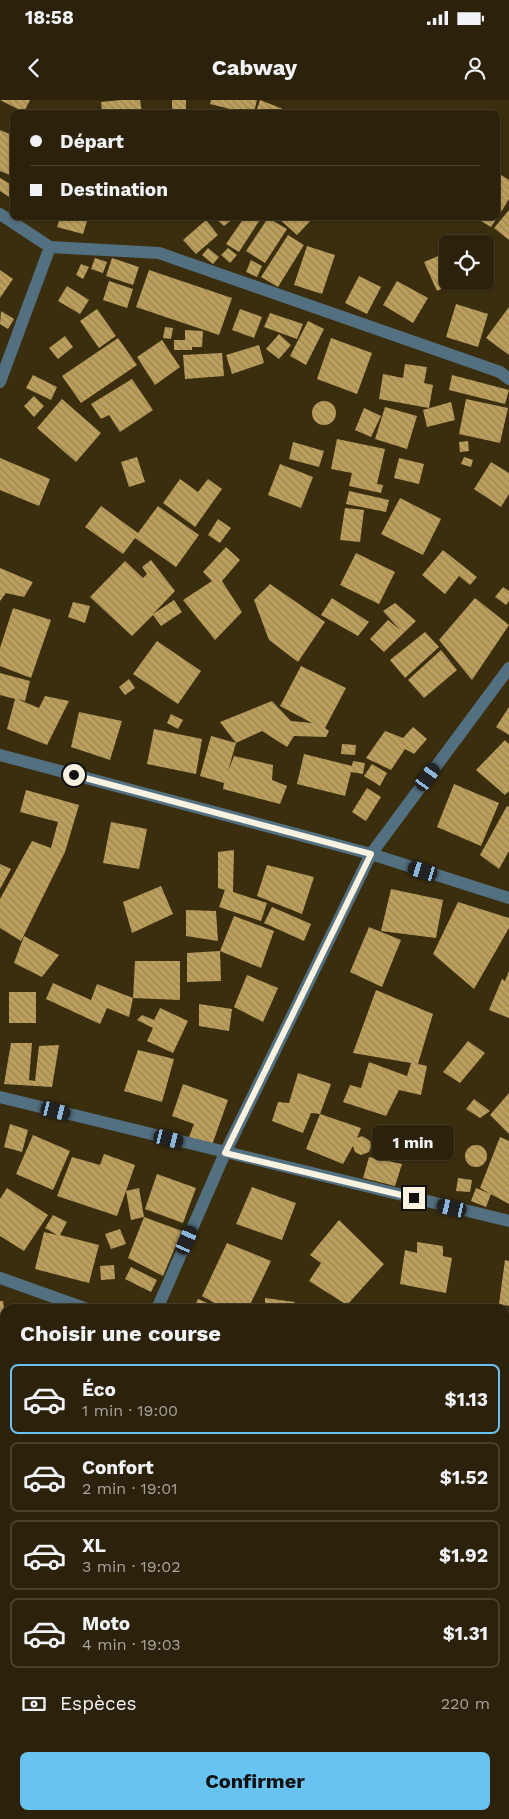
<!DOCTYPE html>
<html lang="fr">
<head>
<meta charset="utf-8">
<style>
	:root { --surface:#2c220b; --page:#342a14; --text:#f1f3f6; --muted:#a6a49d; --line:#483f2c; --accent:#69c3f1 }
	body { margin:0; font-family:"Work Sans",sans-serif; background:var(--page); color:var(--text); height:100vh; display:flex; flex-direction:column; font-size:19px; white-space:nowrap }
	* { box-sizing:border-box; margin:0 }
	p { font-size:16px; color:var(--muted) }
	.icon { flex:none; width:28px; height:28px; fill:none; stroke:currentColor; stroke-width:2; stroke-linecap:round; stroke-linejoin:round }
	.map { position:relative; flex:1; overflow:hidden }
	.details { position:absolute; left:0px; top:1204px; width:510px; height:516px; display:flex; flex-direction:column; background:var(--surface); border-radius:15px 15px 0 0; box-shadow:0 1px 4px #0004,0 0 0 1px var(--line) }
	.details>* { flex:none }
	.banner { position:absolute; left:10px; top:10px; width:490px; height:110px; border-radius:8px; box-shadow:0 1px 4px #0004,0 0 0 1px var(--line); display:grid; align-content:center; height:110px; padding:0 20px; background:var(--surface) }
	.tools { position:absolute; left:439px; top:135px; display:grid; gap:10px }
	.tools a { display:grid; place-items:center; width:55px; height:55px; border-radius:8px; background:var(--surface); box-shadow:0 1px 4px #0004,0 0 0 1px var(--line); font-size:25px }
	.end { position:absolute; width:22px; height:22px; margin:-11px; border:6px solid #faf2e1; background:#111; box-shadow:0 0 0 2px #111 }
	.from { border-radius:50% }
	.bubble { position:absolute; height:35px; border-radius:8px; background:var(--surface); box-shadow:0 1px 4px #0004,0 0 0 1px var(--line); font-size:16px; font-weight:700; line-height:35px; text-align:center }
	.car { position:absolute; width:15px; height:30px; margin:-15px -8px; border-radius:6px; box-shadow:0 0 4px 1px #0007; background:linear-gradient(#222 24%,#8ab4d8 0 40%,#222 0 76%,#8ab4d8 0 86%,#222 0) }
	.banner b { display:flex; align-items:center; gap:18px; height:48px; font-size:19px }
	.banner b+b { border-top:1px solid var(--line) }
	.banner i { width:12px; height:12px; background:var(--text) }
	ul { padding:0; list-style:none }
	li { display:flex; align-items:center; gap:15px; height:70px; margin:0 10px 8px; padding:0 10px; border:2px solid var(--line); border-radius:8px }
	li div { flex:1 }
	li b { display:block; font-size:19px }
	li em { font-style:normal; font-weight:700 }
	li.active { border-color:var(--accent) }
	li>.icon { width:45px; height:45px; stroke-width:1.5 }
	h2 { padding:0 20px; font-size:22px; line-height:60px }
	.pay { display:flex; align-items:center; gap:12px; height:55px; padding:0 20px; font-size:19px }
	.pay p { margin-inline-start:auto }
	.action { display:flex; gap:10px; margin-top:auto; padding:10px 20px }
	.action a { flex:1; height:58px; border-radius:8px; background:var(--accent); color:#111; font-size:20px; font-weight:700; line-height:58px; text-align:center }
	.status { display:flex; justify-content:space-between; align-items:center; height:35px; padding:0 25px; background:var(--surface); direction:ltr }
	.status svg { height:14px; fill:currentColor }
	header { display:flex; justify-content:space-between; align-items:center; height:65px; padding:0 20px; background:var(--surface); font-size:22px; font-weight:700 }
	.map>svg:first-child { display:block }
</style>
</head>
<body>
<div class="status"><b>18:58</b><svg viewBox="0 0 49 12"><path d="M0 12V9h3v3zM5 12V6h3v6zM10 12V3h3v9zM15 12V0h3v12zM26 1h20v11H26zM47 4h2v5h-2z"/></svg></div>
<header><svg class="icon" aria-label="back" viewBox="0 0 24 24"><path d="M15 5l-7 7 7 7"/></svg>Cabway<svg class="icon" aria-label="person" viewBox="0 0 24 24"><circle cx="12" cy="8" r="4"/><path d="M4 21q1-7 8-7t8 7"/></svg></header>
<div class="map">
<svg width="509" height="1719" viewBox="0 0 509 1719">
	<defs>
		<pattern id="building-back-hatch" width="6" height="6" patternUnits="userSpaceOnUse" patternTransform="scale(1.25)"><rect width="6" height="6" fill="#bc9f5c"/><path d="M-1 5l2 2M0 0l6 6M5-1l2 2" fill="none" stroke="#9a8555"/></pattern>
	</defs>
	<rect width="100%" height="100%" fill="#3a2e0f"/>
	<path fill="url(#building-back-hatch)" d="M0,0h30l-6,12z
		M121,0h19l2,12h-40l-1,-10z
		M172,0h14v12h-14z
		M211,0h46l-3,12h-12l-32,-8z
		M260,0l23,9 -1,3h-26z
		M0,30l12,5v41l-12,-5z
		M498,73l11,7v19l-11,18z
		M0,78l12,7v14l-12,-8z
		M509,110v30l-15,-12z
		M60,118h28l-5,16 -26,-7z
		M215,118h19l-10,8z
		M244,118h17l-22,34 -13,-8z
		M268,118l19,11 -22,34 -19,-12z
		M278,118h35l-16,17z
		M476,118h21l-6,9z
		M206,120l12,15 -22,19 -13,-14z
		M288,135l16,10 -26,42 -17,-10z
		M307,146l28,9 -13,39 -28,-9z
		M208,148l11,9 -6,7 -11,-9z
		M228,148l9,7 -7,8 -9,-8z
		M448,152v29h11l-22,10 -13,-29z
		M95,158l12,4 -4,11 -12,-4z
		M112,158l27,9 -6,18 -27,-9z
		M251,160l11,6 -5,11 -11,-5z
		M81,164l8,3 -6,12 -7,-4z
		M0,170l13,9 -13,19z
		M149,170l83,28 -13,37 -83,-28z
		M359,176l22,11 -14,27 -22,-11z
		M109,181l24,8 -6,19 -24,-8z
		M397,181l31,17 -15,25 -30,-18z
		M67,186l22,14 -9,14 -22,-13z
		M456,204l32,10 -10,33 -32,-10z
		M509,207v48l-23,-17z
		M97,209l19,27 -17,12 -19,-27z
		M240,209l22,8 -8,21 -22,-8z
		M1,211l13,8 -6,10 -8,-5z
		M270,213l33,11 -6,15 -33,-12z
		M308,221l16,8 -18,36 -16,-9z
		M165,227l8,1 -2,11 -8,-1z
		M185,230l18,1 -1,16h-10v3h-18v-10h11z
		M279,234l12,11 -12,14 -13,-10z
		M65,236l8,11 -15,12 -9,-11z
		M118,238l19,27 -56,38 -19,-27z
		M331,238l41,15 -15,41 -40,-15z
		M162,240l18,27 -25,18 -18,-28z
		M259,245l5,18 -32,11 -6,-19z
		M222,253l2,23 -39,3 -2,-24z
		M405,264l22,3 -3,16 9,2 -4,23 -50,-9 4,-25 20,4z
		M33,275l24,12 -6,13 -25,-12z
		M452,275l57,15 -4,14 -56,-14z
		M132,279l21,31 -33,22 -11,-17 -8,4 -10,-15z
		M34,296l10,10 -10,11 -10,-11z
		M62,299l39,34 -25,29 -39,-34z
		M466,299l42,9 -8,35 -41,-9z
		M312 313a12 12 0 1 1 24 0a12 12 0 1 1-24 0Z
		M451,302l4,18 -28,7 -4,-17z
		M385,307l32,9 -10,33 -32,-10z
		M364,308l17,8 -10,21 -16,-7z
		M337,339l48,10 -8,35 6,1 -2,8 -32,-7 3,-13 -21,-4z
		M468,341l1,10 -9,1 -1,-10z
		M293,342l31,9 -5,16 -30,-8z
		M137,357l8,25 -16,5 -8,-25z
		M464,357l9,3 -2,7 -10,-3z
		M0,358l50,21 -11,27 -39,-16z
		M399,358l25,6 -5,20 -25,-6z
		M491,362l18,11v21l-8,13 -27,-18z
		M280,364l33,13 -12,31 -33,-13z
		M180,379l18,13 10,-13 14,10 -27,38 -32,-24z
		M349,391l40,9 -3,12 -40,-8z
		M400,398l41,21 -18,36 -42,-21z
		M101,406l37,27 20,-27 41,29 -23,32 -41,-29 -12,16 -38,-27z
		M345,408l19,2 -4,32 -20,-2z
		M218,419l13,9 -11,15 -12,-8z
		M226,447l14,13 -18,21 20,31 -27,28 -32,-40 29,-19 -9,-9z
		M443,450l34,27 -7,8 -11,-9 -14,18 -23,-19z
		M356,453l39,19 -16,32 -39,-19z
		M151,460l24,31 -22,23 21,-14 8,12 -21,14 -8,-11 -21,21 -42,-39 35,-36 18,17 4,-4 -5,-7z
		M0,468l33,14 -9,15 -18,-4 -6,8z
		M270,484l55,38 -27,40 -29,-22 -15,-40z
		M503,487l6,4v10l-3,4 -11,-8z
		M332,498l37,24 -11,14 -37,-21z
		M475,498l34,27 -37,55 -33,-40z
		M73,502l17,4 -5,17 -17,-6z
		M395,503l21,18 -32,31 -14,-13 18,-19 12,10 -17,-19z
		M13,508l38,12 -20,58 -31,-12v-18z
		M425,532l14,15 -34,31 -15,-18z
		M157,541l44,30 -23,33 -45,-30z
		M441,550l16,20 -33,28 -16,-18z
		M301,566l45,22 -21,40 4,3 -3,6 -32,-1 -7,11 -25,-16 -26,12 -16,-21 52,-21 19,20 21,2 -32,-17z
		M0,573l30,8 -5,20 -8,-2 22,9 6,-12 24,5 -22,44 -40,-16 8,-30 -15,-4z
		M129,579l6,9 -10,7 -6,-8z
		M509,607v28l-13,-8z
		M79,612l43,9 -12,39 -39,-13z
		M171,614l12,6 -5,9 -11,-6z
		M413,627l14,12 -13,15 -9,-5 -14,21 -25,-12 19,-27 18,7z
		M154,629l48,10 -6,35 -49,-10z
		M211,636l25,7 -8,28 6,-15 39,9 -1,15 15,6 -7,18 -57,-15 1,-6 -24,-7z
		M505,640l4,4v47l-4,4 -29,-25z
		M342,644l14,1 -1,10 -14,-1z
		M304,654l48,12 1,-5 12,2 -2,11 -12,-2 -6,24 -48,-12z
		M372,664l15,9 -7,13 -16,-10z
		M454,684l45,19 -18,43 -44,-19z
		M367,688l14,9 -15,24 -14,-9z
		M26,690l53,15 -14,47 -44,89 -21,-13v-29l32,-58 19,7 7,-26 -38,-10z
		M507,706l2,1v44l-10,18 -19,-14z
		M111,722l36,7 -8,40 -36,-6z
		M234,750l-1,42 34,11 -6,18 -42,-14 6,-17 -7,-2v-36z
		M0,764l11,5 -11,20z
		M267,765l47,12 -12,37 -45,-18z
		M161,786l12,28 -41,19 -9,-31z
		M391,789l52,11 -7,38 -55,-7z
		M458,802l51,16v10l-35,61 -41,-35z
		M272,807l39,17 -7,17 -40,-18z
		M186,810l30,1 2,30 -32,-5z
		M234,816l40,15 -13,37 -41,-17z
		M369,827l32,13 -19,47 -32,-15z
		M24,836l35,19 -17,22 -28,-14z
		M220,851l1,30 -34,1v-29z
		M135,861h45v39l-47,-2z
		M509,871v47l-20,-8 13,-31 3,2z
		M247,875l31,13 -15,34 -29,-15z
		M53,883l38,17 6,-16 36,14 -4,19 -22,-9 -7,16 -54,-25z
		M376,890l57,24 -15,50 9,2 -6,29 -22,-5 -13,26 -43,-14 7,-17 11,3 8,-26 38,14 4,-13 -58,-10z
		M9,892h27v31h-27z
		M199,904l33,5 -3,22 -30,-5z
		M160,908l28,13 -15,32 -26,-12 6,-13 -16,-8 5,-5 12,5z
		M468,941l17,12 -25,30 -17,-11z
		M11,943h21l-3,37 6,1 4,-35 20,-1 -7,42 -48,-3z
		M138,950l36,9 -12,43 -38,-11z
		M298,973l33,11 -11,30 41,14 -4,10 5,-2 8,5 1,5 -2,6 -8,3 -6,-3 -2,-6 -10,18 -37,-15 14,-35 -9,-1 -8,20 -31,-12 6,-19 11,1z
		M183,984l45,16 -16,45 -23,-8 5,-13 -22,-8z
		M509,993v41l-19,-19z
		M474,999l16,12 -10,7 -14,-9z
		M10,1024l18,6 -6,22 -18,-5z
		M33,1035l37,16 -17,39 -37,-16z
		M500,1037l9,4v63l-29,-16z
		M465 1056a11 11 0 1 1 22 0a11 11 0 1 1-22 0Z
		M104,1054l31,11 -9,26 13,-3 5,29 -13,3 -5,-29 -9,25 -60,-20 15,-39 28,8z
		M369,1057l33,7 -7,22 -32,-8z
		M157,1074l39,14 -13,35 -38,-14z
		M458,1078l14,2 -2,12 -14,-1z
		M252,1087l44,16 -14,37 -46,-16z
		M7,1088l41,27 -24,36 -24,-15v-37z
		M476,1088l15,6 -5,13 -15,-6z
		M53,1115l14,7 -7,13 39,10 -10,38 -54,-14 9,-37 13,3 -12,-7z
		M144,1117l38,14 -19,45 -35,-18z
		M339,1120l45,44 -37,41 -38,-24 12,-18 -11,-8z
		M120,1129l6,15 -15,5 -6,-15z
		M417,1142l26,4v10l9,2 -6,35 -46,-9 5,-34 12,3z
		M227,1143l44,18 -23,48h-16l-12,-3 -18,-10z
		M505,1160l4,1v45l-10,-2z
		M114,1165l1,14 -14,1 -1,-14z
		M131,1167l26,13 -6,12 -26,-13z
		M265,1198l30,4 -1,7h-29z
		M198,1199l14,6 -1,4h-18z
		M0,1201h3l2,15v28h-5z
		M505,1218h4l-1,39h-3z
		M5,1248v37h-5v-36z
		M0,1316l5,1v34l-5,-2z
		M0,1353l5,2v21l-5,11z
		M505,1400h4v24h-4z
		M505,1510h4v71h-4z
		M0,1586l5,2v17l-5,14z
		M505,1625l4,3 -1,23 -3,-2z
		M505,1668h4v44l-4,-1z
		M400,1715h25l3,4h-33z"/>
	<g fill="none" stroke-linecap="round" stroke-linejoin="round">
		<path stroke="#537080" stroke-width="12" d="M0,114l50,33 109,6 341,119 9,7
			M0,282l50,-135
			M0,655l371,99 138,44
			M0,997l509,124
			M0,1178l87,31
			M157,1209l68,-156 146,-299 138,-186
			M505,1299l4,-7
			M505,1375l4,2
			M0,1419l5,2
			M0,1650l5,-14
			M248,1719l2,-4"/>
	</g>
	<g fill="none" stroke-linecap="round" stroke-linejoin="round">
		<path stroke="#faf2e1" stroke-width="6" d="M74,675l297,79 -146,299 189,45"/>
	</g>
</svg>
<div class="tools">
<a><svg class="icon" aria-label="locate" viewBox="0 0 24 24"><circle cx="12" cy="12" r="6"/><path d="M12 2v4M12 18v4M2 12h4M18 12h4"/></svg></a>
</div>
<i class="end from" style="left:74px;top:675px"></i>
<i class="end" style="left:414px;top:1098px"></i>
<div class="bubble" style="left:372px;top:1025px;width:82px">1 min</div>
<i class="car" style="left:428px;top:677px;rotate:36deg"></i>
<i class="car" style="left:423px;top:771px;rotate:287deg"></i>
<i class="car" style="left:56px;top:1011px;rotate:104deg"></i>
<i class="car" style="left:169px;top:1039px;rotate:104deg"></i>
<i class="car" style="left:452px;top:1108px;rotate:283deg"></i>
<i class="car" style="left:187px;top:1140px;rotate:24deg"></i>
<div class="banner">
<b><i class="from"></i>Départ</b>
<b><i></i>Destination</b>
</div>
<section class="details">
<h2>Choisir une course</h2>
<ul>
<li class="active"><svg class="icon" aria-label="car" viewBox="0 0 24 24"><path d="M5 17H2v-5l4-1 3-4h7l3 4 3 1v5h-3M9 17h6M6 11h13"/><circle cx="7" cy="17" r="2"/><circle cx="17" cy="17" r="2"/></svg><div><b>Éco</b><p>1 min · 19:00</p></div><em>$1.13</em></li>
<li><svg class="icon" aria-label="car" viewBox="0 0 24 24"><path d="M5 17H2v-5l4-1 3-4h7l3 4 3 1v5h-3M9 17h6M6 11h13"/><circle cx="7" cy="17" r="2"/><circle cx="17" cy="17" r="2"/></svg><div><b>Confort</b><p>2 min · 19:01</p></div><em>$1.52</em></li>
<li><svg class="icon" aria-label="car" viewBox="0 0 24 24"><path d="M5 17H2v-5l4-1 3-4h7l3 4 3 1v5h-3M9 17h6M6 11h13"/><circle cx="7" cy="17" r="2"/><circle cx="17" cy="17" r="2"/></svg><div><b>XL</b><p>3 min · 19:02</p></div><em>$1.92</em></li>
<li><svg class="icon" aria-label="car" viewBox="0 0 24 24"><path d="M5 17H2v-5l4-1 3-4h7l3 4 3 1v5h-3M9 17h6M6 11h13"/><circle cx="7" cy="17" r="2"/><circle cx="17" cy="17" r="2"/></svg><div><b>Moto</b><p>4 min · 19:03</p></div><em>$1.31</em></li>
</ul>
<div class="pay"><svg class="icon" aria-label="cash" viewBox="0 0 24 24"><path d="M3 7h18v10H3z"/><circle cx="12" cy="12" r="2"/></svg>Espèces<p>220 m</p></div>
<div class="action"><a>Confirmer</a></div>
</section>
</div>
</body>
</html>
